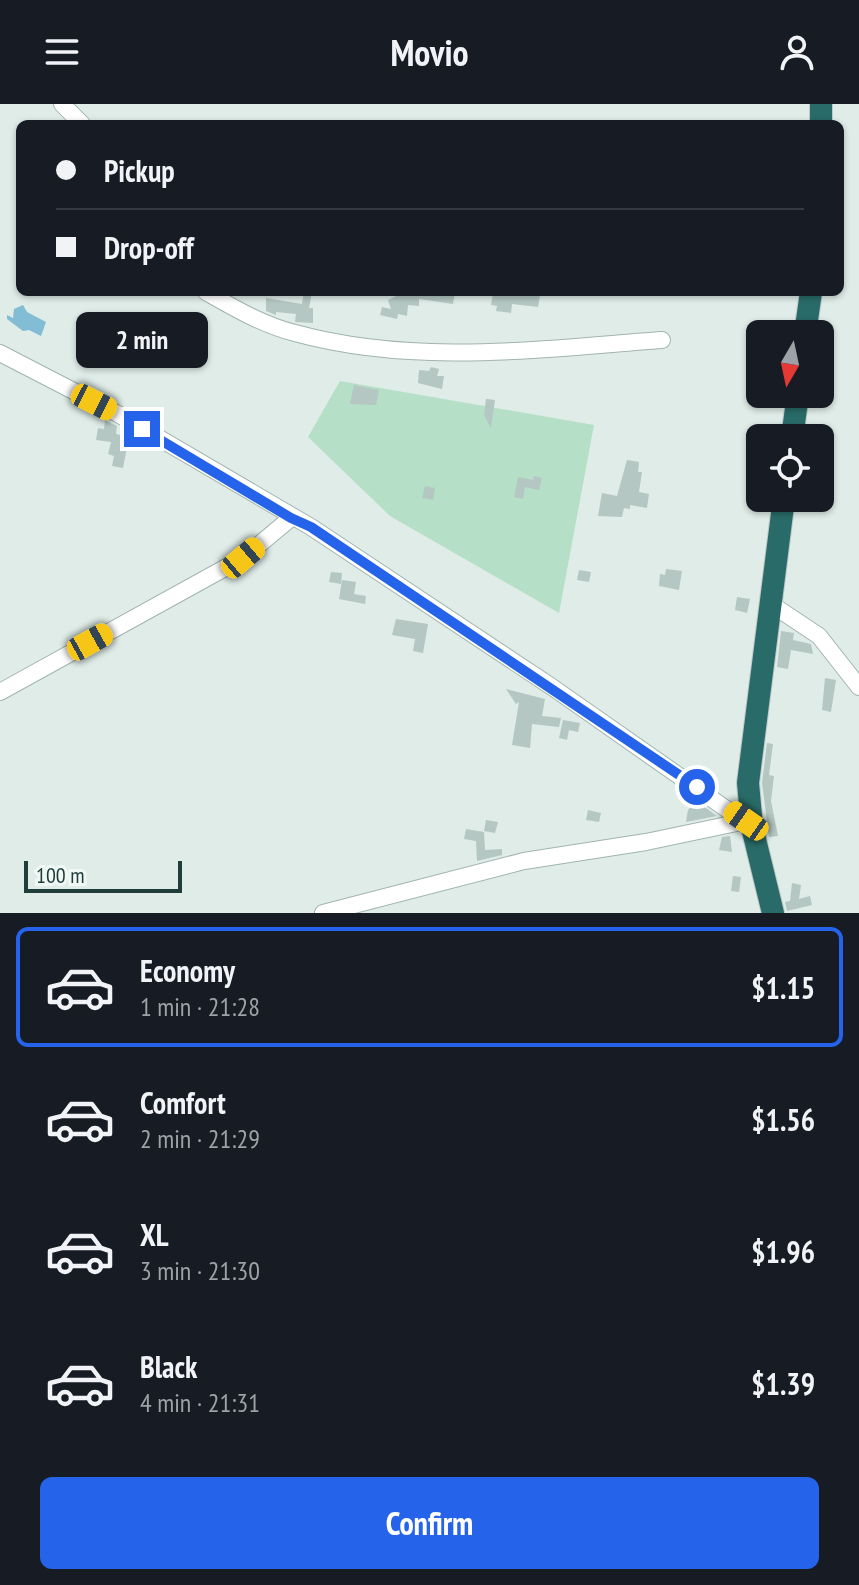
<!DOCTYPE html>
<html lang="en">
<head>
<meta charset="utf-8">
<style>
	:root { --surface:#171b24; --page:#20242c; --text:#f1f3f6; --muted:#9ea1a6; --line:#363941; --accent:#2563eb }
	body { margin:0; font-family:"PT Sans Narrow",sans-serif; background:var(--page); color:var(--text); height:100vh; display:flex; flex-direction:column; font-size:30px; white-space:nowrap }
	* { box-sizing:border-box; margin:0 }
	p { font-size:26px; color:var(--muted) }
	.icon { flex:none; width:44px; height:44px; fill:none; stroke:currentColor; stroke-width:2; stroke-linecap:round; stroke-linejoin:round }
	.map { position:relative; height:809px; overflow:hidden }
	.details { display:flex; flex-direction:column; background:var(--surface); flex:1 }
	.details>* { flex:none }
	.hud { position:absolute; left:16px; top:16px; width:828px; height:176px; border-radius:12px; box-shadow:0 2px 6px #0004; display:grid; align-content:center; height:176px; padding:0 40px; background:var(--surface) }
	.needle { width:52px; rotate:189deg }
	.fabs { position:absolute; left:746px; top:216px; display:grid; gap:16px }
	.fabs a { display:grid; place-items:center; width:88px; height:88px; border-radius:12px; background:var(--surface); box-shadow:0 2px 6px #0004; font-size:40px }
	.scale { position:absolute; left:24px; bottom:20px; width:158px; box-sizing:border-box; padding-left:8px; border:4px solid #1f3d3a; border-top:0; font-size:22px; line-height:28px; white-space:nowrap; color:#1f3d3a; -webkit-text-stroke:6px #f0f8f5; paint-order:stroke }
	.end { position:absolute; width:36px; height:36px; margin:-18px; border:10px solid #2563eb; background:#fff; box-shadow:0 0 0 4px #fff }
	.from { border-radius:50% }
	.bubble { position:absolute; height:56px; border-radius:12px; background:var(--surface); box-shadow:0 2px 6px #0004; font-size:26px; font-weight:800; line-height:56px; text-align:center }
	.car { position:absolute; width:24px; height:48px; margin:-24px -12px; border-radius:10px; box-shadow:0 0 6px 2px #0007; background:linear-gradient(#f5c518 24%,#345 0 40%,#f5c518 0 76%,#345 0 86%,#f5c518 0) }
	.hud b { display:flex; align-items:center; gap:28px; height:76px; font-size:30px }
	.hud b+b { border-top:2px solid var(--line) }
	.hud i { width:20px; height:20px; background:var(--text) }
	ul { padding:14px 0 0; list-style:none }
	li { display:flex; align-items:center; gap:24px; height:120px; margin:0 16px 12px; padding:0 24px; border:4px solid transparent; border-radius:12px }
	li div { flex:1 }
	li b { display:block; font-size:30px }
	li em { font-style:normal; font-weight:800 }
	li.selected { border-color:var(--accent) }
	li>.icon { width:72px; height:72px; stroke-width:1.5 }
	.primary-button { display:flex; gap:16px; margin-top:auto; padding:16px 40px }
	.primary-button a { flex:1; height:92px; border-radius:12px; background:var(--accent); color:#fff; font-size:32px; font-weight:800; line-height:92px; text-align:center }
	header { display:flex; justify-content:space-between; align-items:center; height:104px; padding:0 40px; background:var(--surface); font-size:36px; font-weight:800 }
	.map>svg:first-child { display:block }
</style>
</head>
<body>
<header><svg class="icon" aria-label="menu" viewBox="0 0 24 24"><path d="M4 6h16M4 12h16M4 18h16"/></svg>Movio<svg class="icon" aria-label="person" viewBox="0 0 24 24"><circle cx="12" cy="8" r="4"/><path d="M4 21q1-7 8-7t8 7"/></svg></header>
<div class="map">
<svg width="859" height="809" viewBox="0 0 859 809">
	<rect width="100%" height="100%" fill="#dfece8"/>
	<path fill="#b6dfc7" d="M340,277l254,44 -35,188 -169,-97 -82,-79z"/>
	<path fill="#83bcd5" d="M23,201l4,7 19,10 -5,14 -12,-6 -6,1 -16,-12v-4l6,3 1,-9z"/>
	<path fill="#b4c7c2" d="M304,188h8l-3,16h4v15l-18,-1 1,-8 -20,-2v3l-10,-4v-13l36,6z
		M404,188h51l-2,12 -34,-5v7l-11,-1 -1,11 -9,-2 -1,5 -17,-4 2,-8 9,2 -3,-9z
		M506,188h27l7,3 -2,12 -26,-3 -1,9 -15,-2 1,-5 -6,-1 2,-12z
		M431,263l8,2 -2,7h7l-2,13 -24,-6 1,-13 10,1z
		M354,281l25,5 -3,15 -26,-1z
		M486,295l9,1 -4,28 -7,-13z
		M105,316l12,6 -1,8 13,3 -6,31 -11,-2 2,-10 -6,-2 3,-12 -15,-2 2,-12 6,1z
		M627,356l12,2 -1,10h4l-3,20 10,2 -2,14 -17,-3v4l-6,-1 -2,9 -24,-1 4,-23 15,3z
		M534,372l8,2 -3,12 -14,-3 -2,12 -9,-2 4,-20 15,3z
		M425,382l10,2 -2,12 -11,-2z
		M666,465l16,2 -3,19 -20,-4 1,-12 5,1z
		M579,466l12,2 -2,10 -12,-2z
		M331,468l11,1 -1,11 -12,-2z
		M342,476l14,2 -2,12 12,2 -1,8 -26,-5z
		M737,493l13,2 -3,14 -12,-3z
		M396,515l32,5 -5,29 -10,-2 2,-12 -23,-4z
		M781,527l13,2 -1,7 18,4 2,10 -22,-4 -3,19 -11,-2z
		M825,574l11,2 -5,32 -9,-2z
		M506,585l39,10 -3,17 19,2 -2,9 -27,-3 -2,24 -18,-3 7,-43 -3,2z
		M563,616l17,3 -2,9 -9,-2 -2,10 -8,-2z
		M767,639l6,1 -4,31 5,1 -3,25 7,35 -9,1 -7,-54z
		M696,697l21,15 -31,6 2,-12z
		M588,706l13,3 -2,9 -13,-2z
		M486,716l12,2 -3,11 -11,-2z
		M466,725l18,3 1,18 17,-1v6l-25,6 -1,-20 -12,-2z
		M730,732l2,16 -13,-2 3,-13z
		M733,772l8,1 -2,15 -8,-1z
		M792,779l9,2 -2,14 11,-3 2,9 -25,6 -2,-9 5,-1z"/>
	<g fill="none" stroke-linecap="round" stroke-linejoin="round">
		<defs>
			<path id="minor" d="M62,0l20,20
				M206,188c28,16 57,33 89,41 120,33 245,16 367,7
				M0,249l118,61 193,113 241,160 200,140
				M771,500l48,32 40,51
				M0,588l243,-134 48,-40
				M323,809l201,-52 122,-19 100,-21"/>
			<path id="highway" d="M821,20v-20
				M805,230l6,-42
				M792,334l6,-44
				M773,809l-21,-86 -4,-44 36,-285"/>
		</defs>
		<use href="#minor" stroke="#a2b4b0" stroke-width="18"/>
		<use href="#highway" stroke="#c0c9c8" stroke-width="24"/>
		<use href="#minor" stroke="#fff" stroke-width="16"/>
		<use href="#highway" stroke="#296b68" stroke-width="22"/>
	</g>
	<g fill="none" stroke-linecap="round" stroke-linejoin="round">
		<path stroke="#2563eb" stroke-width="10" d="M142,325l149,89 20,9 386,260"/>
	</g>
</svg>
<div class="fabs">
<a><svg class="needle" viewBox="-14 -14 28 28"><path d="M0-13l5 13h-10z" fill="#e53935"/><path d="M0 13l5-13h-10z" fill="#9ea1a6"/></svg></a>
<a><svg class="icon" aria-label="locate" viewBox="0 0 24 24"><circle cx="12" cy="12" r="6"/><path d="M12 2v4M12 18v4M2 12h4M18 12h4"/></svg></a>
</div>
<div class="scale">100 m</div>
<i class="end from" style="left:697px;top:683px"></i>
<i class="end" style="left:142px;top:325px"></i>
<div class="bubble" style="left:76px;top:208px;width:132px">2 min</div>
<i class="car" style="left:94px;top:298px;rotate:117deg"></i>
<i class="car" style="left:243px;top:454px;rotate:50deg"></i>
<i class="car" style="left:90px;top:538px;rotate:61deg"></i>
<i class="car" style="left:746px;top:717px;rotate:305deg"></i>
<div class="hud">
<b><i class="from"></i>Pickup</b>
<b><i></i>Drop-off</b>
</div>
</div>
<section class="details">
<ul>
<li class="selected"><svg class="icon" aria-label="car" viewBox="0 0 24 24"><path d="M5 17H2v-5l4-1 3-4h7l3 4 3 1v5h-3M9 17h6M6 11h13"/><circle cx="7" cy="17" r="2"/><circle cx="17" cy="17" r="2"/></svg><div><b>Economy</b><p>1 min · 21:28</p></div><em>$1.15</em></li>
<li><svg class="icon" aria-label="car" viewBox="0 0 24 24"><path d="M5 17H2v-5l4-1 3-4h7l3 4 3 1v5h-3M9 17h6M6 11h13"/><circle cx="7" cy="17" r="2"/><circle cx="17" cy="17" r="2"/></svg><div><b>Comfort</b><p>2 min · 21:29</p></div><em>$1.56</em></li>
<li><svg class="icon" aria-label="car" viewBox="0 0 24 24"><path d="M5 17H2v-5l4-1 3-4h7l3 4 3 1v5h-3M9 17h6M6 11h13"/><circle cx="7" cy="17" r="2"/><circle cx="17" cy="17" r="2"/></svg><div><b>XL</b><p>3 min · 21:30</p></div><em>$1.96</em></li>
<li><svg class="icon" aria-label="car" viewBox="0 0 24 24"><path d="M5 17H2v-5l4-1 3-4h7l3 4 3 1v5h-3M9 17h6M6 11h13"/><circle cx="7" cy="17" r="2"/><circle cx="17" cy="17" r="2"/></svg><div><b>Black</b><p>4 min · 21:31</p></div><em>$1.39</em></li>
</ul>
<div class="primary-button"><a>Confirm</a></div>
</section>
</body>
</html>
